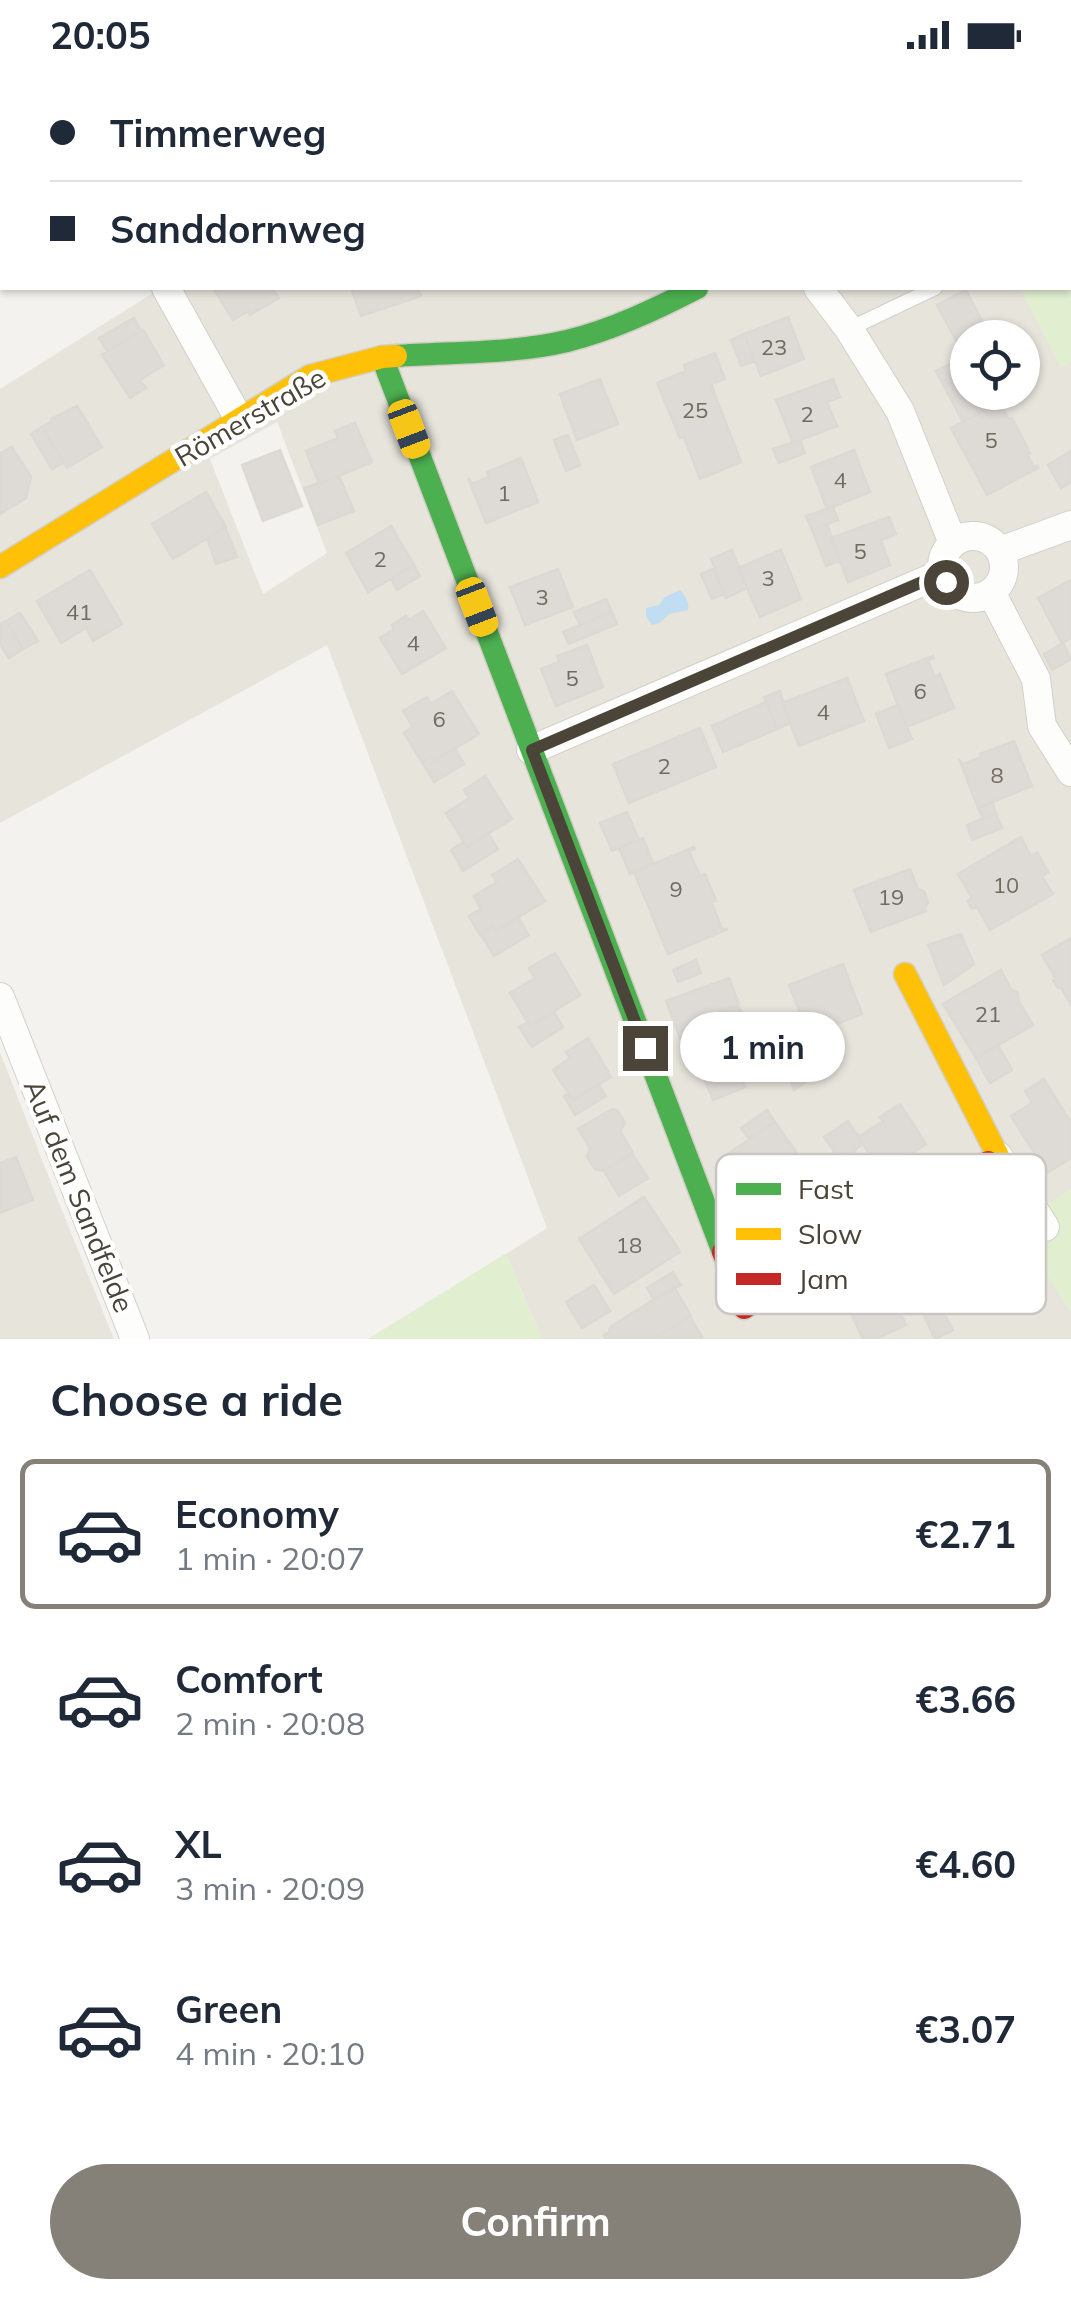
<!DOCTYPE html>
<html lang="en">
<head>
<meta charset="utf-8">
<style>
	:root { --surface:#fff; --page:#f6f6f7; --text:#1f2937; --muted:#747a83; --line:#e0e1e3; --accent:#868178 }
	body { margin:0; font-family:Mulish,sans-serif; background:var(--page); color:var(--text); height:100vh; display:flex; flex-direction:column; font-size:38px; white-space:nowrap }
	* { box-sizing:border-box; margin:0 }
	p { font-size:32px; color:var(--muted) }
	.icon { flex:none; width:55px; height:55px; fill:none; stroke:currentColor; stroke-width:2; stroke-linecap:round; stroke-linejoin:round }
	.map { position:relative; height:1269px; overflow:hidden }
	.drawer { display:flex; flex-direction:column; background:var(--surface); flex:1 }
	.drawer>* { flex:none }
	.guide { position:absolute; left:0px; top:0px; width:1072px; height:220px; box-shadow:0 2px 8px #0004; display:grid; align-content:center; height:220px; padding:0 50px; background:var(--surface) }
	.fabs { position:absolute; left:950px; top:250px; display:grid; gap:20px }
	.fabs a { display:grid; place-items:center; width:90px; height:90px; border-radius:50%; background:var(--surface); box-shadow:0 2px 8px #0004; font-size:50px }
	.end { position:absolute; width:45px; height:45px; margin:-22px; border:12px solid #4b4439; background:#fff; box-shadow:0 0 0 5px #fff }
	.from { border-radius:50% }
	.bubble { position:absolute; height:70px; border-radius:35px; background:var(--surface); box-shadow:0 2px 8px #0004; font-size:32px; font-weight:700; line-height:70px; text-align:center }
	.car { position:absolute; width:30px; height:60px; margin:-30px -15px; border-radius:12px; box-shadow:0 0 8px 2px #0007; background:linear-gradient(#f5c518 24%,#345 0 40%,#f5c518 0 76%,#345 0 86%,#f5c518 0) }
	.guide b { display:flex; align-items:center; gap:35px; height:95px; font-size:38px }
	.guide b+b { border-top:2px solid var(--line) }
	.guide i { width:25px; height:25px; background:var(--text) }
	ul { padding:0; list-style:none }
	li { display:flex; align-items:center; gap:30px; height:150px; margin:0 20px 15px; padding:0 30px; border:5px solid transparent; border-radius:15px }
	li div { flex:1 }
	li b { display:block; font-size:38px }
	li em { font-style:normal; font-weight:700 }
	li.current { border-color:var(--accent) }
	li>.icon { width:90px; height:90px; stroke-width:1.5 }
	h2 { padding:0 50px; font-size:45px; line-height:120px }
	.action { display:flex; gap:20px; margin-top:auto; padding:20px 50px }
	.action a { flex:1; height:115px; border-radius:60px; background:var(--accent); color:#fff; font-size:40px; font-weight:700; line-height:115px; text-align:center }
	.status { display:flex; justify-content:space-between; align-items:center; height:70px; padding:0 50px; background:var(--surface); direction:ltr }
	.status svg { height:28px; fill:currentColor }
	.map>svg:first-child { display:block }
</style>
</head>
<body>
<div class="status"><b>20:05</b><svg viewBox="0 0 49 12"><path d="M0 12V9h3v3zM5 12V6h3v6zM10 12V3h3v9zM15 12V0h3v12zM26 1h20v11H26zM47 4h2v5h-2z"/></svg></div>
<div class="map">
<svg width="1071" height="1269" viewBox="0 0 1071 1269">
	<rect width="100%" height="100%" fill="#f4f2ee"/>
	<path fill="#e7e4dc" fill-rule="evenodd" d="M678,0h393v1269h-529l-36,-85 41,-26 -220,-583 -327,178v-434l161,-101h909v-216h-391zM968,268h54v54h-54zM277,352l50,131 -64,41 -53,-135z
		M0,982l55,141 59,146h-114z"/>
	<path fill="#e1eecf" d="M1071,98v195l-10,5 -41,-80h50z
		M1071,1119v123l-56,-85z
		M506,1184l36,85h-174l137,-85z"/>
	<path fill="#c0ddf1" d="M680,520c5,5 10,13 8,20l-19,4 -9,9 -8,2 -6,-9v-8l13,-3 6,-8z"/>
	<path fill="#dedbd6" stroke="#dcd9d4" stroke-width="2.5" d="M772,0h81l-1,2h-82z
		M213,218h59l7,10 -29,17 -2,-4 -15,9z
		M351,218h67l3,8 -60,20z
		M966,220l25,48h-23v17l-3,2 -28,-52z
		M788,247l16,42 -43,17 -17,-42z
		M134,248l7,13 -34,20 -8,-13z
		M143,260l21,35 -24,15 6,8 -16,10 -28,-43z
		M744,264l11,27 -14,5 -10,-26z
		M715,283l10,26 -14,5 30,78 -41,17 -16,-42 -4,1 -23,-55 29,-12 -2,-6z
		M968,285v37h39l2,5 -46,25 -27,-51z
		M600,309l18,45 -41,16 -17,-46z
		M833,309l7,18 -13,5 10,24 -44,17 -17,-43z
		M1003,331l1,2 -3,2 8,14 3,-1 18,35 -3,1 7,14 3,-2 1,2 -51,27 -36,-67z
		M77,336l25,41 -35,21 -25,-41 10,-6 -1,-2z
		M355,353l17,39 -53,22 -13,-33 32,-13 -3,-7z
		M42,357l22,35 -12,7 -21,-35z
		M568,365l12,30 -14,6 -12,-31z
		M800,370l5,13 -26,10 -6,-14z
		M12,377l19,30 -5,21 -26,16v-60z
		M280,380l22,56 -39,15 -21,-56z
		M854,380l16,42 -43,17 -16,-42z
		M1071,381v31l-10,6 -13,-23z
		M521,388l17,44 -52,21 -18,-45 4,6 17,-7 -2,-5z
		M339,406l15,35 -36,14 -14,-37z
		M206,422l20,35 -53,32 -21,-35z
		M833,437l5,13 -26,10 -6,-14z
		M889,447l7,17 -15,6 9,25 -42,17 -17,-44z
		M827,454l13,37 -14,5 -14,-36z
		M391,456l23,39 -46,27 -22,-39z
		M225,457l12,30 -21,7 -9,-26z
		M732,480l15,38 -21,10 -15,-39z
		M781,480l20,49 -41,18 -22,-49z
		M414,495l6,11 -23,14 -6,-11z
		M558,499l15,38 -48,18 -15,-38z
		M713,499l11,25 -12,5 -11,-25z
		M90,500l32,54 -29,17 -7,-13 -25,15 -24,-42z
		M1071,510v58l-9,5 -24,-45z
		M606,529l6,13 -32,13 -6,-13z
		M423,541l23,37 -44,26 -22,-36 14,-9 -2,-4 14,-9 3,4z
		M612,542l5,12 -48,20 -6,-12z
		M20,543l18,28 -15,8 -17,-28z
		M6,551l17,28 -14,9 -9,-14v-20z
		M1063,573l8,16 -19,11 -8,-16z
		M587,575l16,42 -47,19 -15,-37 18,-7 -2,-6z
		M933,586l1,2 -6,2 7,17 5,-3 14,34 -48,19 -20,-53z
		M847,608l17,43 -65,25 -17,-43z
		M452,621l27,43 -45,27 -3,-4 -9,5 -18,-29 9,-6 -10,-16 24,-14 4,7z
		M780,621l10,32 -13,6 -13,-32z
		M766,632l11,27 -54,23 -11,-26z
		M898,635l14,34 -23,9 -13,-34z
		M700,658l16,39 -87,36 -16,-39z
		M1014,671l18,45 -54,22 -18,-47 4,3 17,-7 -1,-3z
		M455,678l9,16 -30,18 -12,-20 9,-5 3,4z
		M485,706l27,43 -45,28 -21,-34 23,-15 -5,-8z
		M992,732l4,11 -13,6 -5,-11z
		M627,742l12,28 -27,11 -12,-28z
		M996,743l6,15 -30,12 -5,-15z
		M488,763l10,16 -35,22 -12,-21 13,-8 3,5z
		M1021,767l10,19 6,-4 11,20 -6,4 11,18 -63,36 -13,-23 -5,2 -5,-8 5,-3 -14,-24z
		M643,768l10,25 -23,11 -11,-26z
		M694,777l1,2 -6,2 11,25 5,-2 11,27 -4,2 10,26h6l-60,25 -34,-82z
		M518,789l27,42 -49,30 -4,-5 -12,9 -11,-19 12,-7 -7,-13 23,-14 -5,-7z
		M910,799l8,20 6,2 4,11 -3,5 1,4 -55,21 -17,-42z
		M518,847l11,18 -35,21 -14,-23 12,-7 4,5z
		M961,864l13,30 -30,21 -16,-40z
		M1071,868v67l-10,-18 -3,1 -5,-8 3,-1 -14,-24z
		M555,883l25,42 -50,31 -20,-33 25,-15 -6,-10z
		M696,890l5,13 -23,9 -5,-12z
		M843,894l19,50 -53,21 -20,-50z
		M1001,900l10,19 7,4 1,9 14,23 -57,33 -33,-54z
		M729,908l10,26 -22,9 9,24 -40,16 -20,-52z
		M738,935l16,39 -63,25 -6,-16 41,-16 -9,-24z
		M554,942l9,15 -31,20 -13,-20 9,-5 2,4z
		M588,968l23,39 -38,23 -20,-30 17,-12 -4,-6z
		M835,968l8,18 -49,34 -10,-31z
		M998,975l14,25 -22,13 -14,-25z
		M732,982l13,35 -32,13 -14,-35z
		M1044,1009l27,44v35l-24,15 -36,-57 21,-13 -7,-12z
		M599,1015l7,11 -31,19 -11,-19 4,-3 5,7z
		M900,1034l26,40 -44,30 -26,-41 4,3 23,-15 -3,-4z
		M612,1039l5,1 8,13 -5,8 13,22 -29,18 -9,-2 -8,-12 3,-9 -12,-19z
		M767,1040l8,12 -26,17 -8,-11z
		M848,1051l15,23 -9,6 3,5 -14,9 -19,-27z
		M775,1052l43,61 -47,31 -42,-61z
		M632,1083l16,25 -29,18 -15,-25z
		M16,1087l17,43 -33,13v-50z
		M644,1127l36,55 -66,42 -35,-55z
		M673,1202l8,13 -27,15 -7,-12z
		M885,1211l21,44 -30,14h-13l-18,-39z
		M594,1215l16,26 -28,17 -16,-26z
		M674,1217l17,29 -38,23h-47l-2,-4 5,-3 1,-5z
		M940,1236l13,24 -18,9 -12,-26z
		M691,1246l-1,1 13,22h-50z"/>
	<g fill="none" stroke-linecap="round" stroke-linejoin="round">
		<defs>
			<path id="lane" d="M849,259l86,-41"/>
			<path id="street" d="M53,0l1,2
				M933,2l2,-2
				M166,218l73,131
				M818,218l31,41 51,82 53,132
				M942 497a31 31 0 1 1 62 0a31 31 0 1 1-62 0Z
				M1000,481l71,-26
				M991,522l45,87 6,47 29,46
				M531,680l412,-177
				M0,927l135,342
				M998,1086l47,71"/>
			<path id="fast" d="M396,286c56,-4 116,-2 171,-15 45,-11 89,-32 130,-53
				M382,287l341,895"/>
			<path id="slow" d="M0,497l310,-191 72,-19 14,-1
				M905,904l93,182 -10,6"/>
			<path id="jam" d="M723,1182l21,56 244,-146"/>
		</defs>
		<use href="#lane" stroke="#d2d0cb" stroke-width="16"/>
		<use href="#street" stroke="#d2d0cb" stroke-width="30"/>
		<use href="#fast" stroke="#d3cfc5" stroke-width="25"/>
		<use href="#slow" stroke="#d3cfc5" stroke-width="25"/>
		<use href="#jam" stroke="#d3cfc5" stroke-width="25"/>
		<path stroke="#d3d2cc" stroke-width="5" stroke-dasharray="5 5" stroke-linecap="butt" d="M1053,0l3,2
			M1070,15l1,1"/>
		<use href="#lane" stroke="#fdfdfc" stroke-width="14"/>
		<use href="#street" stroke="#fdfdfc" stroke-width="28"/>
		<use href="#fast" stroke="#4caf50" stroke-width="22"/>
		<use href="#slow" stroke="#ffc107" stroke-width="22"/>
		<use href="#jam" stroke="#c62828" stroke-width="22"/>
	</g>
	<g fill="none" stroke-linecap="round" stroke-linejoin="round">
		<path stroke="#4b4439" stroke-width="12" d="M645,978l-113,-298 411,-177 3,9"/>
	</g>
	<g text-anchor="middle" stroke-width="9" stroke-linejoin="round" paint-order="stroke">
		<g font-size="22" fill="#706a61">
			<text x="774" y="285">23</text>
			<text x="695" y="348">25</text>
			<text x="807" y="352">2</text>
			<text x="991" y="378">5</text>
			<text x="840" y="418">4</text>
			<text x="504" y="431">1</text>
			<text x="860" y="489">5</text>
			<text x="380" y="497">2</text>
			<text x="768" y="516">3</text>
			<text x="542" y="535">3</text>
			<text x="79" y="550">41</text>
			<text x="413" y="581">4</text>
			<text x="572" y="616">5</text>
			<text x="920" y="629">6</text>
			<text x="823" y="650">4</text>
			<text x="439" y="657">6</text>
			<text x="664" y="704">2</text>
			<text x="997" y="713">8</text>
			<text x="1006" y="823">10</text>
			<text x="676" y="827">9</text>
			<text x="891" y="835">19</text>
			<text x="988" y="952">21</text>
			<text x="629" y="1183">18</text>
		</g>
		<g font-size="28" fill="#4b4439" stroke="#fff">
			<text transform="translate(250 347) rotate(-30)" y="10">Römerstraße</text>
			<text transform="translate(79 1126) rotate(68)" y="10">Auf dem Sandfelde</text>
		</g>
	</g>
	<rect x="716" y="1084" width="330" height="160" rx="15" fill="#fff" stroke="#c9c7c4" stroke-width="2.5"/>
	<rect x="736" y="1113" width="45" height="12" fill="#4caf50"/>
	<rect x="736" y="1158" width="45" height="12" fill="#ffc107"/>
	<rect x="736" y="1203" width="45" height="12" fill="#c62828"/>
	<g font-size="28" fill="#4b4439">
		<text x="798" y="1129">Fast</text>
		<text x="798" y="1174">Slow</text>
		<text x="798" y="1219">Jam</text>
	</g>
</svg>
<div class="fabs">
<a><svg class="icon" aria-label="locate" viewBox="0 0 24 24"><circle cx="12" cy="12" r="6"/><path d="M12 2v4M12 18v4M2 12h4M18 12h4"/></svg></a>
</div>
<i class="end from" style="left:946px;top:512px"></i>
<i class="end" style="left:645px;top:978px"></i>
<div class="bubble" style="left:680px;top:942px;width:165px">1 min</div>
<i class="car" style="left:409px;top:359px;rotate:159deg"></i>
<i class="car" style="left:477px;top:537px;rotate:159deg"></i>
<div class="guide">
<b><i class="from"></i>Timmerweg</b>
<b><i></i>Sanddornweg</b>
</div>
</div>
<section class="drawer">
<h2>Choose a ride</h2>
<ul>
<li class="current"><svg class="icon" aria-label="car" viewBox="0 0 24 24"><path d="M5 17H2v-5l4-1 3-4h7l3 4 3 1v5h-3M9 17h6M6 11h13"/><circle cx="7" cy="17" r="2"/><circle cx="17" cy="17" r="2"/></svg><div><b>Economy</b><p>1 min · 20:07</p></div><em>€2.71</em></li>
<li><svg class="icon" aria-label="car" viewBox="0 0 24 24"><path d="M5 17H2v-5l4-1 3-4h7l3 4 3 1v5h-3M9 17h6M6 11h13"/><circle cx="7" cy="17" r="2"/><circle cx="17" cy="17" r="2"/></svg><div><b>Comfort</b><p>2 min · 20:08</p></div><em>€3.66</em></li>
<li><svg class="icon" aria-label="car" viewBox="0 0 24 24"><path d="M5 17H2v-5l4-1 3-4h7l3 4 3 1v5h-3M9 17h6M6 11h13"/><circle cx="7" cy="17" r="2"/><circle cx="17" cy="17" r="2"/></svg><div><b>XL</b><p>3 min · 20:09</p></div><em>€4.60</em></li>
<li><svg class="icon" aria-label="car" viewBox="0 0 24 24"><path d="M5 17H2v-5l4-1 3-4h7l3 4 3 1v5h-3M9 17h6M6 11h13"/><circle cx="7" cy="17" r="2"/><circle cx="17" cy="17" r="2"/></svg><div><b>Green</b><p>4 min · 20:10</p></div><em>€3.07</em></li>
</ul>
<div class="action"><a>Confirm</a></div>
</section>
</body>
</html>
